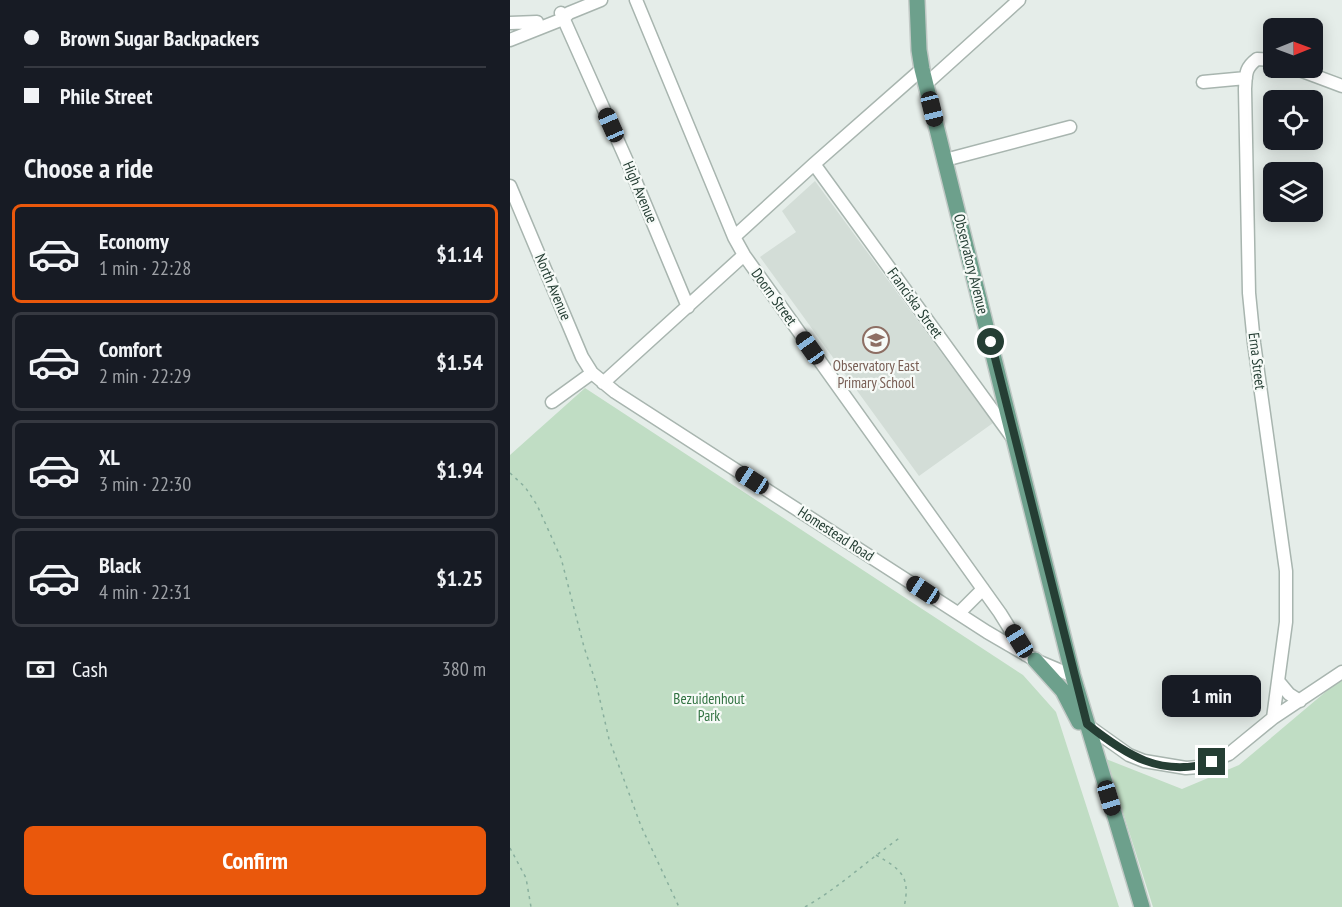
<!DOCTYPE html>
<html lang="en">
<head>
<meta charset="utf-8">
<style>
	:root { --surface:#171b24; --page:#242831; --text:#f1f3f6; --muted:#9ea1a6; --line:#363941; --accent:#ea580c }
	body { margin:0; font-family:"PT Sans Narrow",sans-serif; background:var(--page); color:var(--text); height:100vh; display:flex; flex-direction:column; font-size:22px; white-space:nowrap }
	* { box-sizing:border-box; margin:0 }
	p { font-size:20px; color:var(--muted) }
	.icon { flex:none; width:33px; height:33px; fill:none; stroke:currentColor; stroke-width:2; stroke-linecap:round; stroke-linejoin:round }
	.map { position:relative; flex:1; overflow:hidden }
	.details { display:flex; flex-direction:column; background:var(--surface); width:510px }
	.details>* { flex:none }
	.top-card { display:grid; align-content:center; height:132px; padding:0 24px; background:var(--surface) }
	.needle { width:39px; rotate:89deg }
	.buttons { position:absolute; left:753px; top:18px; display:grid; gap:12px }
	.buttons a { display:grid; place-items:center; width:60px; height:60px; border-radius:9px; background:var(--surface); box-shadow:0 3px 15px #0003; font-size:30px }
	.end { position:absolute; width:27px; height:27px; margin:-14px; border:8px solid #253e34; background:#fff; box-shadow:0 0 0 3px #fff }
	.from { border-radius:50% }
	.bubble { position:absolute; height:42px; border-radius:9px; background:var(--surface); box-shadow:0 3px 15px #0003; font-size:20px; font-weight:700; line-height:42px; text-align:center }
	.car { position:absolute; width:18px; height:36px; margin:-18px -9px; border-radius:8px; box-shadow:0 0 4px 2px #0007; background:linear-gradient(#222 24%,#8ab4d8 0 40%,#222 0 76%,#8ab4d8 0 86%,#222 0) }
	.top-card b { display:flex; align-items:center; gap:21px; height:57px; font-size:22px }
	.top-card b+b { border-top:2px solid var(--line) }
	.top-card i { width:15px; height:15px; background:var(--text) }
	ul { padding:0; list-style:none }
	li { display:flex; align-items:center; gap:18px; height:99px; margin:0 12px 9px; padding:0 12px; border:3px solid var(--line); border-radius:9px }
	li div { flex:1 }
	li b { display:block; font-size:22px }
	li em { font-style:normal; font-weight:700 }
	li.current { border-color:var(--accent) }
	li>.icon { width:54px; height:54px; stroke-width:1.5 }
	h2 { padding:0 24px; font-size:27px; line-height:72px }
	.pay { display:flex; align-items:center; gap:15px; height:66px; padding:0 24px; font-size:22px }
	.pay p { margin-inline-start:auto }
	.cta { display:flex; gap:12px; margin-top:auto; padding:12px 24px }
	.cta a { flex:1; height:69px; border-radius:9px; background:var(--accent); color:#fff; font-size:24px; font-weight:700; line-height:69px; text-align:center }
	main { display:flex; flex:1; min-height:0 }
	.map>svg:first-child { display:block }
</style>
</head>
<body>
<main>
<section class="details">
<div class="top-card">
<b><i class="from"></i>Brown Sugar Backpackers</b>
<b><i></i>Phile Street</b>
</div>
<h2>Choose a ride</h2>
<ul>
<li class="current"><svg class="icon" aria-label="car" viewBox="0 0 24 24"><path d="M5 17H2v-5l4-1 3-4h7l3 4 3 1v5h-3M9 17h6M6 11h13"/><circle cx="7" cy="17" r="2"/><circle cx="17" cy="17" r="2"/></svg><div><b>Economy</b><p>1 min · 22:28</p></div><em>$1.14</em></li>
<li><svg class="icon" aria-label="car" viewBox="0 0 24 24"><path d="M5 17H2v-5l4-1 3-4h7l3 4 3 1v5h-3M9 17h6M6 11h13"/><circle cx="7" cy="17" r="2"/><circle cx="17" cy="17" r="2"/></svg><div><b>Comfort</b><p>2 min · 22:29</p></div><em>$1.54</em></li>
<li><svg class="icon" aria-label="car" viewBox="0 0 24 24"><path d="M5 17H2v-5l4-1 3-4h7l3 4 3 1v5h-3M9 17h6M6 11h13"/><circle cx="7" cy="17" r="2"/><circle cx="17" cy="17" r="2"/></svg><div><b>XL</b><p>3 min · 22:30</p></div><em>$1.94</em></li>
<li><svg class="icon" aria-label="car" viewBox="0 0 24 24"><path d="M5 17H2v-5l4-1 3-4h7l3 4 3 1v5h-3M9 17h6M6 11h13"/><circle cx="7" cy="17" r="2"/><circle cx="17" cy="17" r="2"/></svg><div><b>Black</b><p>4 min · 22:31</p></div><em>$1.25</em></li>
</ul>
<div class="pay"><svg class="icon" aria-label="cash" viewBox="0 0 24 24"><path d="M3 7h18v10H3z"/><circle cx="12" cy="12" r="2"/></svg>Cash<p>380 m</p></div>
<div class="cta"><a>Confirm</a></div>
</section>
<div class="map">
<svg width="832" height="907" viewBox="0 0 832 907">
	<rect width="100%" height="100%" fill="#e5ede9"/>
	<path fill="#d3ddd7" d="M305,181l178,242 -74,53 -159,-219 36,-25 -14,-21z"/>
	<path fill="#c0ddc4" d="M75,388l438,287 33,37 63,195h-609v-452z
		M832,678v229h-189l-47,-148 76,30 57,-24z"/>
	<g fill="none" stroke-linecap="round" stroke-linejoin="round">
		<defs>
			<path id="minor" d="M126,0l98,237 10,18 256,358 26,42
				M51,13l69,155 58,139
				M0,23l27,-1
				M0,40l53,-21 6,-6 32,-13
				M784,68l48,18
				M693,82l43,-4
				M416,84l93,-84
				M435,160l125,-33
				M304,164l198,273
				M0,186l72,171 10,16 23,19 372,240 48,28 38,16
				M224,237l80,-73 108,-95
				M93,383l141,-128
				M42,402l40,-29
				M449,613l24,-24
				M769,682l10,12 11,7
				M763,718l13,-96v-51l-32,-228 -5,-50 -4,-204c1,-15 0,-21 12,-30l17,1
				M577,725l42,30 15,6 42,7 12,-1 31,-13 44,-36 69,-46"/>
			<path id="major" d="M407,0l2,50 3,19 151,607 69,231
				M525,660l28,31 16,31"/>
		</defs>
		<use href="#minor" stroke="#a8b5af" stroke-width="15"/>
		<use href="#major" stroke="#c2c9c6" stroke-width="18"/>
		<path stroke="#88af9d" stroke-width="1.5" stroke-dasharray="3 4.5" stroke-linecap="butt" d="M0,473l15,14 12,18 24,53 23,89 12,36 13,56 32,87 38,81
			M0,848l16,30 5,29
			M366,855c25,14 35,22 28,52
			M295,907c35,-20 64,-48 96,-70"/>
		<use href="#minor" stroke="#fff" stroke-width="12"/>
		<use href="#major" stroke="#6da08c" stroke-width="15"/>
	</g>
	<g fill="none" stroke-linecap="round" stroke-linejoin="round">
		<path stroke="#253e34" stroke-width="8" d="M481,342l96,382c39,31 74,54 125,38"/>
	</g>
	<defs>
		<symbol id="school-ring" viewBox="-11 -11 22 22"><circle r="9.5" fill="#f6faf7" stroke="#8d6e63" stroke-width="1.5"/><path d="M0-5L7-2L0 1L-7-2ZM-4 1L0 2.5L4 1V4Q0 6-4 4Z" fill="#8d6e63"/></symbol>
	</defs>
	<g fill-rule="evenodd">
		<use href="#school-ring" x="351" y="325" width="30" height="30"/>
	</g>
	<g text-anchor="middle" stroke-width="4.5" stroke-linejoin="round" paint-order="stroke">
		<g font-size="15" fill="#253e34" stroke="#f6faf7">
			<text transform="translate(130 192) rotate(67)" y="5">High Avenue</text>
			<text transform="translate(461 264) rotate(76)" y="5">Observatory Avenue</text>
			<text transform="translate(43 287) rotate(67)" y="5">North Avenue</text>
			<text transform="translate(264 297) rotate(54)" y="5">Doorn Street</text>
			<text transform="translate(405 303) rotate(54)" y="5">Franciska Street</text>
			<text transform="translate(747 361) rotate(83)" y="5">Erna Street</text>
			<text transform="translate(326 534) rotate(33)" y="5">Homestead Road</text>
		</g>
		<g font-size="15" fill="#785e54" stroke="#f6faf7">
			<text x="366" y="371">Observatory East<tspan x="366" dy="17">Primary School</tspan></text>
		</g>
		<g font-size="15" fill="#327342" stroke="#f6faf7">
			<text x="199" y="704">Bezuidenhout<tspan x="199" dy="17">Park</tspan></text>
		</g>
	</g>
</svg>
<div class="buttons">
<a><svg class="needle" viewBox="-14 -14 28 28"><path d="M0-13l5 13h-10z" fill="#e53935"/><path d="M0 13l5-13h-10z" fill="#9ea1a6"/></svg></a>
<a><svg class="icon" aria-label="locate" viewBox="0 0 24 24"><circle cx="12" cy="12" r="6"/><path d="M12 2v4M12 18v4M2 12h4M18 12h4"/></svg></a>
<a><svg class="icon" aria-label="layers" viewBox="0 0 24 24"><path d="M12 4l9 5-9 5-9-5zM3 14l9 5 9-5"/></svg></a>
</div>
<i class="end from" style="left:481px;top:342px"></i>
<i class="end" style="left:702px;top:762px"></i>
<div class="bubble" style="left:652px;top:675px;width:99px">1 min</div>
<i class="car" style="left:422px;top:109px;rotate:166deg"></i>
<i class="car" style="left:101px;top:125px;rotate:336deg"></i>
<i class="car" style="left:300px;top:348px;rotate:325deg"></i>
<i class="car" style="left:242px;top:480px;rotate:303deg"></i>
<i class="car" style="left:413px;top:590px;rotate:303deg"></i>
<i class="car" style="left:509px;top:641px;rotate:328deg"></i>
<i class="car" style="left:599px;top:798px;rotate:163deg"></i>
</div>
</main>
</body>
</html>
